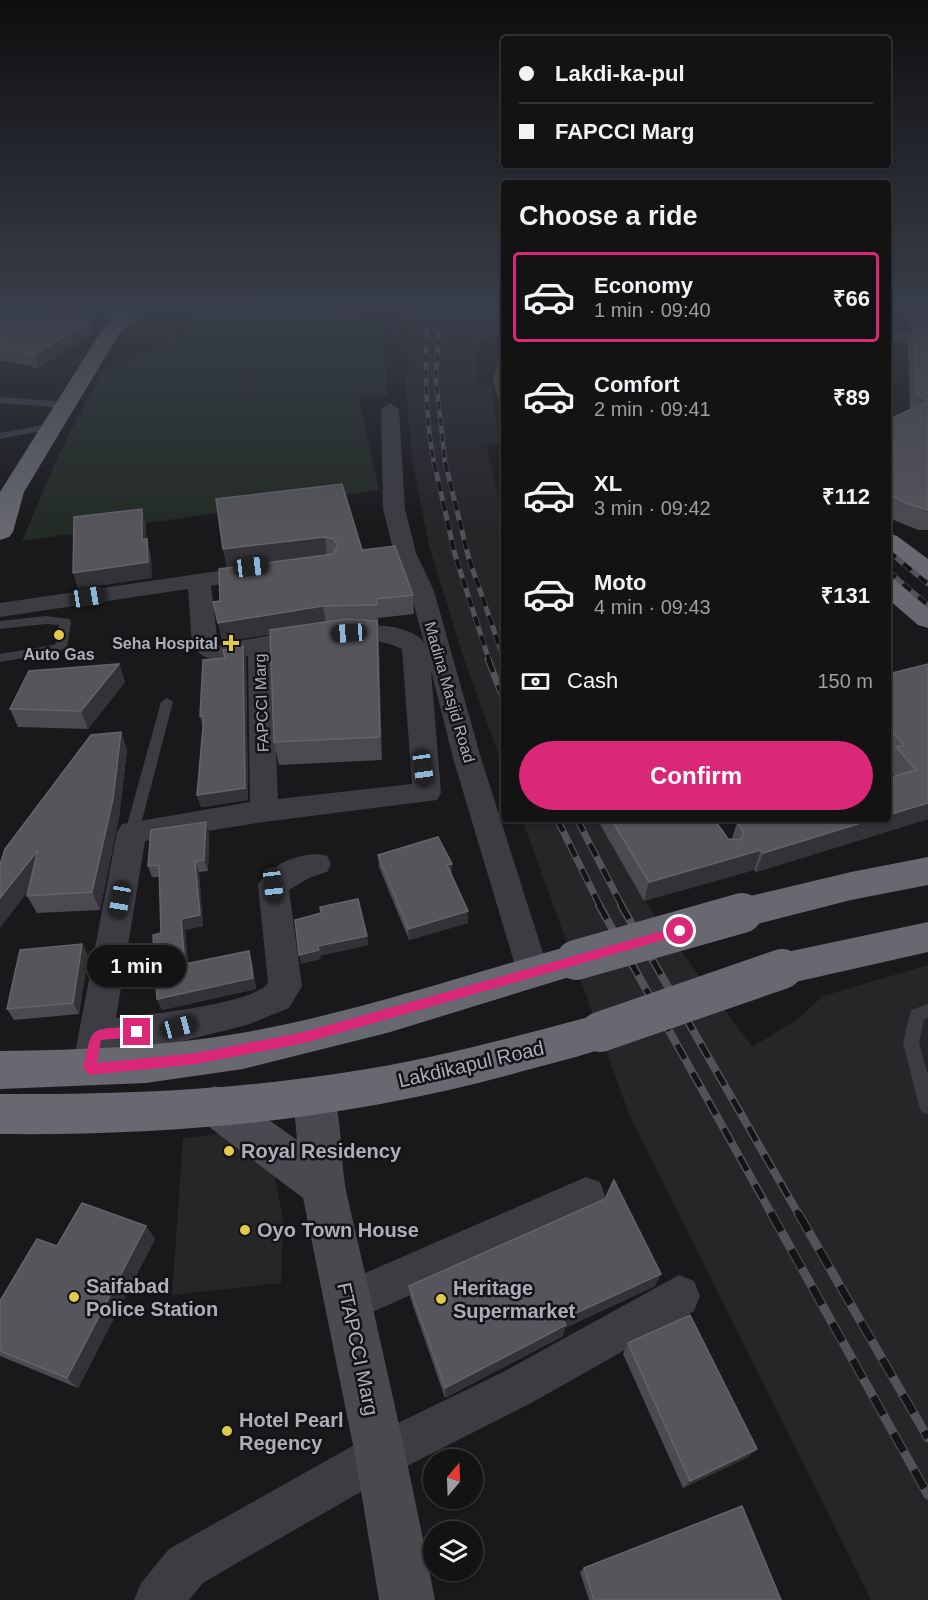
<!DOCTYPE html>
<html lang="en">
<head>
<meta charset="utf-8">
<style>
	:root { --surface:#131314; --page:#202022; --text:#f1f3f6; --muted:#9d9ea0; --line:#323234; --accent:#db2777 }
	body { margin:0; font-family:Helvetica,sans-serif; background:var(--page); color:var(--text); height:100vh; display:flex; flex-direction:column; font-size:22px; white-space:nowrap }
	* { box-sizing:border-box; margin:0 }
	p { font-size:20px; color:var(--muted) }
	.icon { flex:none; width:33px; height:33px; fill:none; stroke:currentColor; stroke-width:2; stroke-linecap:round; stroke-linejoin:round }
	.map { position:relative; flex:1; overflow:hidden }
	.details { position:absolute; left:501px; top:180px; width:390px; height:642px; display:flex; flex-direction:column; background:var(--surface); border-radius:6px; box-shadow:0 2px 4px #0004,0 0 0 2px var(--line) }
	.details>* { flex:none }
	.top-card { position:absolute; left:501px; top:36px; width:390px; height:132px; border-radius:6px; box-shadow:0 2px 4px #0004,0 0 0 2px var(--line); display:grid; align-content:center; height:132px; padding:0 18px; background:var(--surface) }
	.needle { width:39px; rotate:19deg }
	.controls { position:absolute; left:423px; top:1449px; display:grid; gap:12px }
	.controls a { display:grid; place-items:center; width:60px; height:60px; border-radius:50%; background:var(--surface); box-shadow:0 2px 4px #0004,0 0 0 2px var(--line); font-size:30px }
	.end { position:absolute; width:27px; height:27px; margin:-14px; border:8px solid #db2777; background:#fff; box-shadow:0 0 0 3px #fff }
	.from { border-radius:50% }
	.bubble { position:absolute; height:42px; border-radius:21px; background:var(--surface); box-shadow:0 2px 4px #0004,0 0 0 2px var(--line); font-size:20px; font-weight:600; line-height:42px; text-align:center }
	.car { position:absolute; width:18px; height:36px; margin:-18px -9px; border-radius:8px; box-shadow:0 0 4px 2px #0007; background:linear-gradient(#222 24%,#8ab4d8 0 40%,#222 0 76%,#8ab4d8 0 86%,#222 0) }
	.top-card b { display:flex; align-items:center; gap:21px; height:57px; font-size:22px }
	.top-card b+b { border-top:2px solid var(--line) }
	.top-card i { width:15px; height:15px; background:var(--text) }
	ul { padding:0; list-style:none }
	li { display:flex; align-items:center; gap:18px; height:90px; margin:0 12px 9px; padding:0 6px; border:3px solid transparent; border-radius:6px }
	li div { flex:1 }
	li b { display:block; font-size:22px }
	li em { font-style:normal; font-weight:600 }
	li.active { border-color:var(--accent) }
	li>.icon { width:54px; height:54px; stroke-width:1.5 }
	h2 { padding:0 18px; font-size:27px; line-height:72px }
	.pay { display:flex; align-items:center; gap:15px; height:66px; padding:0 18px; font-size:22px }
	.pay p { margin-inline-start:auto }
	.button { display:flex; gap:12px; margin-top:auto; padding:12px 18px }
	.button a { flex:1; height:69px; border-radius:36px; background:var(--accent); color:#fff; font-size:24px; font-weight:600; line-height:69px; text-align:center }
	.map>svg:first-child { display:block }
</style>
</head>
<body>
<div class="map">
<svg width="928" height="1600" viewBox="0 0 928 1600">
	<rect width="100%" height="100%" fill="#19191b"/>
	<path fill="#262528" d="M406,306h96l-1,23 -6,7 -17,5 -1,44h14l8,59 -13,1 18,73v252l-40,-111 -35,-113 -17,-87 -6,-69 1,-25 -5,-46z
		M522,819h172l-49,83 107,145 46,-28 25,-23 105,-31v635h-57l-242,-486z
		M246,1131l27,36 10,51 -2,65 -109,12 11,-157z"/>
	<path fill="#232b25" d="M205,306h80l-2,2 101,16 3,72 -29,-1 21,95 -357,51 36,-85 43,-83 78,-38z"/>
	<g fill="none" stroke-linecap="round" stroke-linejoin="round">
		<path fill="#3c3c42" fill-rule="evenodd" d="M142,306h8c-9,12 -25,29 -42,29v-4l25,-14z
			M501,352h3c0,9 -3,20 -3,29 1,9 3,18 3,29l-4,-3 -7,-27z
			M0,397l66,5 4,3 -4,3 -66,-5z
			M53,423l3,1v4l-56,11v-6z
			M46,616l23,3 2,3 -4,25 -10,5 -57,10v-8l54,-9 3,-3 2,-17 -13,-1 -46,5v-8z
			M167,698l6,4 -34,130 -2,4h-10l-2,-4 36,-130z
			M928,1004v14l-4,2 -5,23 9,32v39l-6,-2 -3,-6 -16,-63 8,-33z"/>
		<path fill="#3c3c42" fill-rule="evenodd" d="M888,330l40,5v10l-40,-5z
			M390,403l9,6 6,100 11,44 18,38 47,167 68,214 -4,10 -12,4 -12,-4 -4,-10 -64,-214 -22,-88 10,123 -4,7 -173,22 -119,19 -29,177c28,-3 138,-14 152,-35l-10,-98c10,-20 47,-36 69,-29l4,8 -4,8 -18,6 -20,12 13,96 -13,22 -42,17 -68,17 -68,8 -8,31 -13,4 -13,-4 -5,-12 45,-237 5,-8 128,-22 -2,-146c-22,4 -42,10 -56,-11l-4,-56 -188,28v-14l218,-32 8,2 3,5 -3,5 -15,3 7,59c44,-7 175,-40 206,-3l-14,-51 -16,-38 -11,-44 -2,-100zM348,640c20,0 36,0 54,9l10,135 -134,15 -6,-148z
			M586,1177l14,5 5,14 -5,14 -252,113 -15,-6 -6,-15 6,-15z
			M679,1275l15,6 6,15 -6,15 -161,91 -136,69 -153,88 -41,24 -14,17h-55l7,-17 28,-34 196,-110 138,-67z"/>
		<path fill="#49494f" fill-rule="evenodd" d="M314,1077l15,6c15,34 10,75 18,112 31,135 62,269 88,405h-56l-24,-145 -52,-257 -103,-78 -6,-14 6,-14 15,-6 15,6 67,48 -4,-43 6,-14z"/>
		<path fill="#676870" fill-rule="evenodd" d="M121,306h18l-20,28 -95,158 -11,40 -4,5 -9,3v-48l100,-159z
			M888,533l9,3 31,23v21l-9,-2 -31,-25z
			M888,577l9,2 31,26v23l-10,-3 -30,-26z
			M928,857v28l-77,15 -109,28 -13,-4 -5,-11 5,-11 13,-4 109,-26z
			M928,922v30l-146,33 -13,-5 -6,-11 6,-11 13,-5z
			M576,944l13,5 6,11 -6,11 -202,62 -144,36 -97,14 -146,6v-38c81,-1 161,-4 241,-18 114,-20 224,-58 335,-89z
			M600,1014l14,5 6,13 -6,13c-34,12 -70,20 -105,30 -167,45 -336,61 -509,59v-40c116,1 233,-4 348,-22 85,-13 169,-36 252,-58z"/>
		<defs>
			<path id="rail-far4" d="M428,306c-3,52 -4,105 6,157
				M440,306l-4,73 9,84"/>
			<path id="rail-far3" d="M434,462l21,93 34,105
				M445,462l24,97 35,100
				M888,551l40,33
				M888,571l40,34"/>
			<path id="rail-far2" d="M488,659l16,41
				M557,819l43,87
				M577,819l45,87"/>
			<path id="rail-far1" d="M599,905l173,310
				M621,905l178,310"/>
			<path id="rail" d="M771,1213l157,282
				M798,1213l130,225"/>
		</defs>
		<use href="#rail-far4" stroke="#525258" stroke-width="4.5"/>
		<use href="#rail-far3" stroke="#525258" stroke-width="5"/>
		<use href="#rail-far2" stroke="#525258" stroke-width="7"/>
		<use href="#rail-far1" stroke="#525258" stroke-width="8"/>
		<use href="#rail" stroke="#525258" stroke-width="9"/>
		<use href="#rail-far4" stroke="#141416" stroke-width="3" stroke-dasharray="8" stroke-linecap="butt"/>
		<use href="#rail-far3" stroke="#141416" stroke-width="4" stroke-dasharray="10" stroke-linecap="butt"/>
		<use href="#rail-far2" stroke="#141416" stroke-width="4.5" stroke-dasharray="14" stroke-linecap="butt"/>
		<use href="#rail-far1" stroke="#141416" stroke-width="5" stroke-dasharray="16" stroke-linecap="butt"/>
		<use href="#rail" stroke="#141416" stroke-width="7" stroke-dasharray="21" stroke-linecap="butt"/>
		<path stroke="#676870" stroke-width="40" d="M576,960l166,-47
			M600,1032l182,-63"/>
	</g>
	<path fill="#4b4a50" d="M0,306l71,10 23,17 -56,35 -38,-8z
		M912,306h16v224h-10l-22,-9 -8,-5v-96l22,-10 -2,-65 4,-14 -3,-1v-16z
		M216,499l146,51 51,45 1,19 -36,4 4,142 -103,5 -5,-23 -4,-108 -48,8 -2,-41 7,-34 -4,-18z
		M225,658l21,1 2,141 -47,7 -4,-12 6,-67 -3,-12z
		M119,664l6,18 -37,47 -70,-2 -8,-18z
		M928,664v155l-172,53 -2,-2 -110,31 -47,-82h117l14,20h4l5,-17 158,-46 -7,-8v-3l2,-5 -2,-3v-83z
		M121,732l6,18 -8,67 -19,93 -63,3 -10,-17z
		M209,833l-1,38 -9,1 4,54 -18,4 3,34 61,-13 3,11 4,27 -94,21 -5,-11 4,-66 -2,-56h-7l-4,-11z
		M378,855l74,21 16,47 -59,17 -30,-73z
		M82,944l6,12 -9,58 -65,6 -7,-11z
		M146,1226l9,13 -77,149 -78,-32v-55l57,-55z
		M409,1286h246l-90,42 -2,8 -118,62 -35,-101z
		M628,1343l129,106 -9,8 -65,31 -60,-134z
		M584,1568l197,32h-192l-9,-28z"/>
	<path fill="#333236" d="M66,306h24l-33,19 -4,-12z
		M91,321l3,12 -56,35 -4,-13z
		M142,509l4,15 1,31 -5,-15z
		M325,537l2,19 -100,11 -4,-18z
		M147,539l4,16 1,23 -74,11 -5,-16z
		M323,606l3,19 -104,17 -4,-19z
		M377,621l2,23 3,116 -2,-23z
		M243,646l3,13 2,141 -47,7 -4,-12z
		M119,664l6,18 -37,47 -7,-18z
		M121,732l6,18 -8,67 -19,93 -8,-18z
		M928,803v16l-172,53 7,-19 111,-34h14v-4z
		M206,822l3,11 -1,38 -4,-11z
		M38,850l8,18 -46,60v-30z
		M761,850l-7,20 -110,31 5,-19z
		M195,861l4,11 4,54 -18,4 4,45 -4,-11 -4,-45z
		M452,864v12l-5,-11z
		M468,911v12l-59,17 -1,-11z
		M367,936l2,9 -49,11 1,3 -20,5 -2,-9 19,-9z
		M82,944l6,12 -9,58 -6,-11z
		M249,951l3,11 4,27 -94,21 -5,-11z
		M146,1226l9,13 -77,149 -11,-10z
		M661,1274l-6,12 -90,42 -2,8 -118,62v-10l118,-69z
		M757,1449l-9,8 -65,31 7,-7z"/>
	<path fill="#56555b" stroke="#64636a" stroke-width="1.5" d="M0,306h66l-13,7 38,8 -57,34 -34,-6z
		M914,306h14v10l-14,-3z
		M914,327l14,2v71l-12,-6z
		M928,401v109l-25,-8 -15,-10v-72z
		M342,484l20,66 33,-4 18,49 -37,4 1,6 -54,1 -105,17 -5,-21 7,-1 -1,-32 114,-15 5,-9 -5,-6 -8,-2 -102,12 -7,-50z
		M142,509v31l5,-1 1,23 -75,11 1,-56z
		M346,619l31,2 3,116 -106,5 -4,-112z
		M243,646l2,142 -48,7 7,-79h-4l3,-56 22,-2 -2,-8z
		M119,664l-38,47 -71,-2 19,-38z
		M928,664v139l-40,12v-37l28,-8 -20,-23 8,-2 -16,-17v-54z
		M121,732l-8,67 -21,93 -65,4 11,-46 -38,48v-33l5,-16 86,-114z
		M611,819h103l14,20 12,1 4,-7 -7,-11 11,-3h126l-111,34 -2,-3 -112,32z
		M206,822l-2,38 -9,1 5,54 -19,4 4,45 64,-13 4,27 -96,21 -4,-64 8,-2 -2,-68 -11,1 3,-36z
		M438,837l14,27 -5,1 21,46 -60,18 -30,-74z
		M358,899l9,37 -49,10 1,4 -20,5 -4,-35 26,-7 -1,-6z
		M82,944l-9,59 -66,6 13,-59z
		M614,1180l47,94 -98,45 3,6 -121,63 -36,-102 196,-87z
		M82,1203l64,23 -79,152 -67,-27v-50l37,-62 20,7z
		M690,1315l67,134 -67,32 -62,-138z
		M742,1506l39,94h-187l-10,-32z"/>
	<linearGradient id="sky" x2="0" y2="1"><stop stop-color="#0e0e0f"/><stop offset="0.58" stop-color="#383e4a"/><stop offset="1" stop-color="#383e4a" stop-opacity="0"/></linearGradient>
	<rect width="928" height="530" fill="url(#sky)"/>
	<path fill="#db2777" d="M680,926l5,5 -5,4 -376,108 -108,21 -106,11 -7,-6c10,-48 7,-38 54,-43l6,6 -6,5 -36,3 -4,23 99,-10 108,-21z"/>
	<g fill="#e2cb4a" stroke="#141416" stroke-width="2">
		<circle cx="59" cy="635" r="6"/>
		<path d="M228 634h6v6h6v6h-6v6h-6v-6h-6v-6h6z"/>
		<circle cx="229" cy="1151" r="6"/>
		<circle cx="245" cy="1230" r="6"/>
		<circle cx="74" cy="1297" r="6"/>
		<circle cx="441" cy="1299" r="6"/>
		<circle cx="227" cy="1431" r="6"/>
	</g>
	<g text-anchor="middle" stroke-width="5" stroke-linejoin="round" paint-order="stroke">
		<g font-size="16" font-weight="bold" fill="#adaeb9" stroke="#141416" text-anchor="end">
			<text x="218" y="649">Seha Hospital</text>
			<text x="59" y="660" text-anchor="middle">Auto Gas</text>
		</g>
		<g font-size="16" fill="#adaeb9" stroke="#141416">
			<text transform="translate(450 692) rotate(74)" y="6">Madina Masjid Road</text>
			<text transform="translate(261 703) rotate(-92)" y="6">FAPCCI Marg</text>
		</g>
		<g font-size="20" fill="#adaeb9" stroke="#141416">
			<text transform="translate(471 1064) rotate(-13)" y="7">Lakdikapul Road</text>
			<text transform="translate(358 1349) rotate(78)" y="7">FTAPCCI Marg</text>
		</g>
		<g font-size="20" font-weight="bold" fill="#adaeb9" stroke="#141416" text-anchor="start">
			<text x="241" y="1158">Royal Residency</text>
			<text x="257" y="1237">Oyo Town House</text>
			<text x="86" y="1293">Saifabad<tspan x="86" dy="23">Police Station</tspan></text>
			<text x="453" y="1295">Heritage<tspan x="453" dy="23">Supermarket</tspan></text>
			<text x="239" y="1427">Hotel Pearl<tspan x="239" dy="23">Regency</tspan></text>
		</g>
	</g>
</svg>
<div class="controls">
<a><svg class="needle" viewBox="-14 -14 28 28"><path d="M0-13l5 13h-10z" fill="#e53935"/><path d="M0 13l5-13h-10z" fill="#9d9ea0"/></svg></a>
<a><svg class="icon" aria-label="layers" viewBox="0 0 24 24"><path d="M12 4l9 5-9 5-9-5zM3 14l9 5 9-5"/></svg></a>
</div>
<i class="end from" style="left:680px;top:931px"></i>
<i class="end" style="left:137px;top:1032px"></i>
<div class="bubble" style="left:87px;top:945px;width:99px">1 min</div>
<i class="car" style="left:251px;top:567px;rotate:83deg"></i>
<i class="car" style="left:88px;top:597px;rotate:81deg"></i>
<i class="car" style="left:349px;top:633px;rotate:266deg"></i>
<i class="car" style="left:423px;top:768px;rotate:172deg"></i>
<i class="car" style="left:273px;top:885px;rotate:173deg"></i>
<i class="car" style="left:120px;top:900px;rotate:190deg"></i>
<i class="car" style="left:179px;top:1027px;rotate:75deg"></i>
<div class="top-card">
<b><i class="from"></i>Lakdi-ka-pul</b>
<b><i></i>FAPCCI Marg</b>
</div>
<section class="details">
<h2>Choose a ride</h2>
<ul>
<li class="active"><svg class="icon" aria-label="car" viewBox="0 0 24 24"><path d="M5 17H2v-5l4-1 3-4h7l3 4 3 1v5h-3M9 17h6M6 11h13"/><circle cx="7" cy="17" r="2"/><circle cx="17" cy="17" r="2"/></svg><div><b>Economy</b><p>1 min · 09:40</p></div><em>₹66</em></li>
<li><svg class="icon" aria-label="car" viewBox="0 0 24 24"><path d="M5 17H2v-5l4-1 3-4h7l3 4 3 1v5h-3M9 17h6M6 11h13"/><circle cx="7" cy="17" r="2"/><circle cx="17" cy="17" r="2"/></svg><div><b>Comfort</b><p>2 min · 09:41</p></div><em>₹89</em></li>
<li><svg class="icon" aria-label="car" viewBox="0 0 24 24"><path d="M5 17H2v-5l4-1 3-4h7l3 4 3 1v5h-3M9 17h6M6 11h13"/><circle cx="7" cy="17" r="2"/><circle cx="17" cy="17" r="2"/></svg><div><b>XL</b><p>3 min · 09:42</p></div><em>₹112</em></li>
<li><svg class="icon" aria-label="car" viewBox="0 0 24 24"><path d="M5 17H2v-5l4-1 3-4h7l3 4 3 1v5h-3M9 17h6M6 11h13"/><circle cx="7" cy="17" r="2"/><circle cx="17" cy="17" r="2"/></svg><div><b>Moto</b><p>4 min · 09:43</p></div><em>₹131</em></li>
</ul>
<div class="pay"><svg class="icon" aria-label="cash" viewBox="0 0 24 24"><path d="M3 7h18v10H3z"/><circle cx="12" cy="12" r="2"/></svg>Cash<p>150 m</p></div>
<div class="button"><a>Confirm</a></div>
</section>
</div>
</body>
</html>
